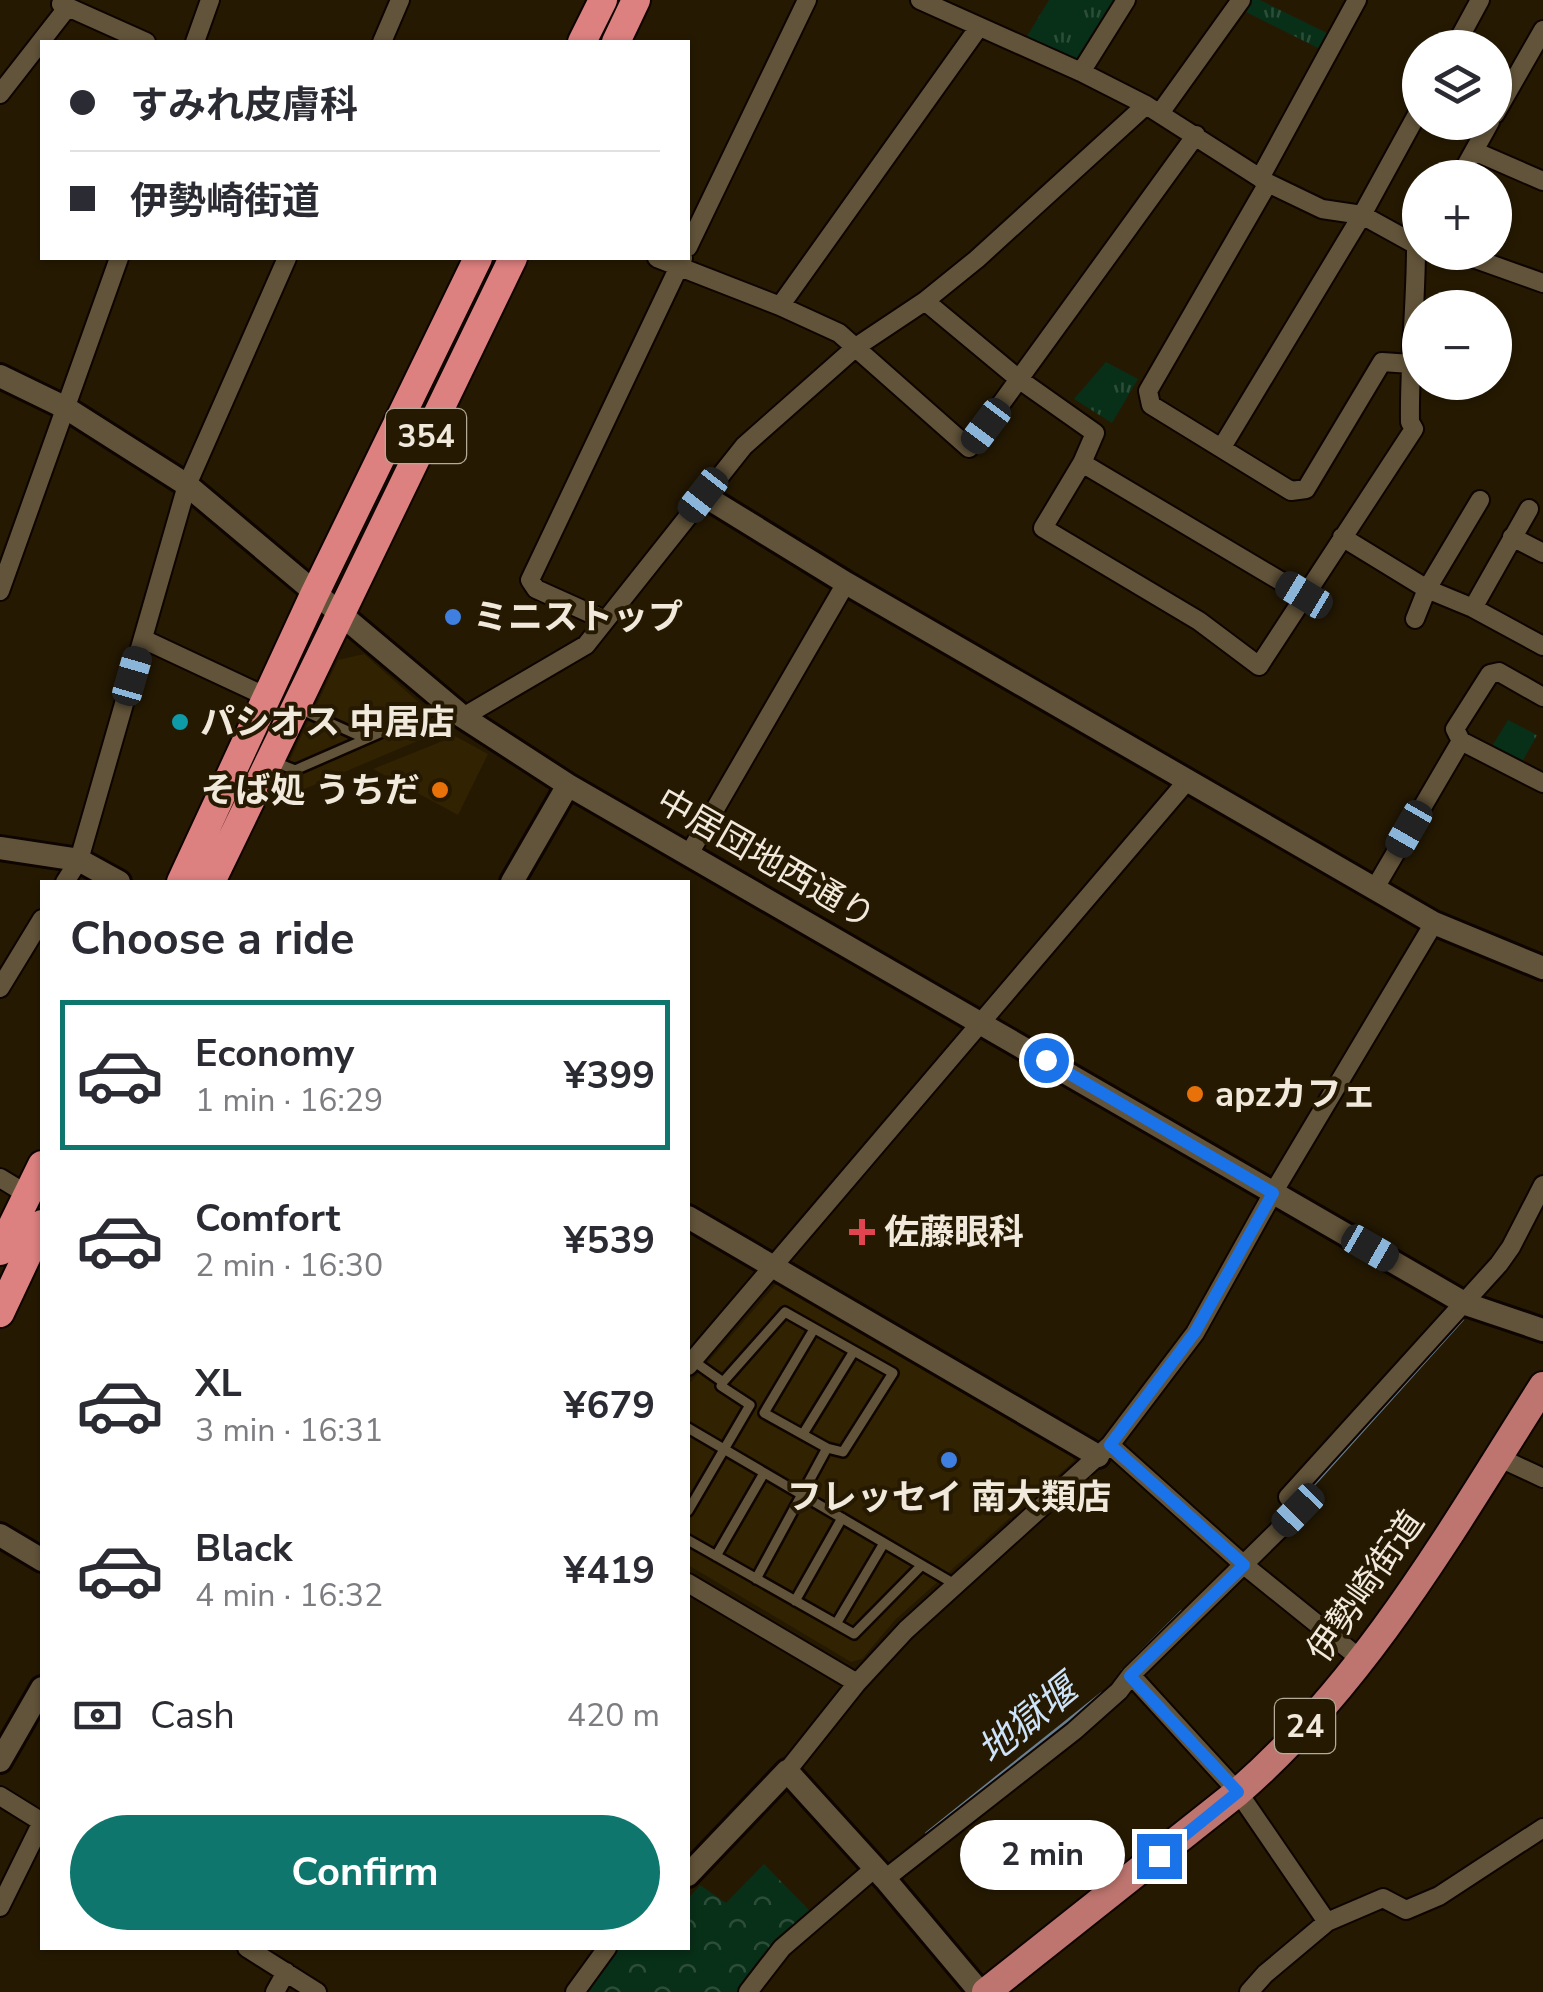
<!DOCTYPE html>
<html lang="en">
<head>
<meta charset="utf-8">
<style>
	:root { --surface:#fff; --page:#f7f7f7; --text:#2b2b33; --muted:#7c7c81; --line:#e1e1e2; --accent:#0f766e }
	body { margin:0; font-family:"Nunito Sans","Noto Sans JP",sans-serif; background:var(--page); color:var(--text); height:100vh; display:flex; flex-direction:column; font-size:38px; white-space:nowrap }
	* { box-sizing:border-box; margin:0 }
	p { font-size:32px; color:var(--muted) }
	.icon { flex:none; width:55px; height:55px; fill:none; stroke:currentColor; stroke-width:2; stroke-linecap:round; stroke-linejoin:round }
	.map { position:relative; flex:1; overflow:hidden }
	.panel { position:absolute; left:40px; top:880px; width:650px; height:1070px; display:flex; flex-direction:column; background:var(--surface); border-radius:0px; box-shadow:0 2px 8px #0004 }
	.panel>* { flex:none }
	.top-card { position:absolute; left:40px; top:40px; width:650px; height:220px; border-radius:0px; box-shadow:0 2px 8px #0004; display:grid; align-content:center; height:220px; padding:0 30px; background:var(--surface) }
	.tools { position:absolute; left:1402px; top:30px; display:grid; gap:20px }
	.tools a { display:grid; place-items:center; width:110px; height:110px; border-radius:50%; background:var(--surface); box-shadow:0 2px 8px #0004; font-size:50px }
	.end { position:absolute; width:45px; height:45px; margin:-22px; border:12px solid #1a73e8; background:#fff; box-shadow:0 0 0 5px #fff }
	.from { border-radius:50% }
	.bubble { position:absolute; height:70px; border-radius:35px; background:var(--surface); box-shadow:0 2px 8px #0004; font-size:32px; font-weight:700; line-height:70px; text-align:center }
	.car { position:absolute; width:30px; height:60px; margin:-30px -15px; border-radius:12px; box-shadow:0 0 8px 2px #0007; background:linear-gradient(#222 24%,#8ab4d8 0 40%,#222 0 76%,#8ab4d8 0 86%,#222 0) }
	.top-card b { display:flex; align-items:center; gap:35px; height:95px; font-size:38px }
	.top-card b+b { border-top:2px solid var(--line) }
	.top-card i { width:25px; height:25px; background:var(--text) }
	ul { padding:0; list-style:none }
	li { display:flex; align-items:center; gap:30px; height:150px; margin:0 20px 15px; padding:0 10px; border:5px solid transparent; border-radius:0px }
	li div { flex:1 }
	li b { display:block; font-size:38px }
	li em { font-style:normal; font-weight:700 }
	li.on { border-color:var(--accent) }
	li>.icon { width:90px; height:90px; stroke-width:1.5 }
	h2 { padding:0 30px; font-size:45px; line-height:120px }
	.pay { display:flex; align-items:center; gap:25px; height:110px; padding:0 30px; font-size:38px }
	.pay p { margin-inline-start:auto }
	.button { display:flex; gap:20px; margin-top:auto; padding:20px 30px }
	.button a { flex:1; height:115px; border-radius:60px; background:var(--accent); color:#fff; font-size:40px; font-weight:700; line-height:115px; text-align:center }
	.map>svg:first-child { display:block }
</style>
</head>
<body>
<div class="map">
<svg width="1543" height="1992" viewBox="0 0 1543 1992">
	<defs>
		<pattern id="grass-tufts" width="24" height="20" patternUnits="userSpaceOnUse" patternTransform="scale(2.5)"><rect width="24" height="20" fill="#082f18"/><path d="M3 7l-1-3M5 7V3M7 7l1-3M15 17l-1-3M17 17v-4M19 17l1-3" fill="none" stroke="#2c4d39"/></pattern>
		<pattern id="forest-crowns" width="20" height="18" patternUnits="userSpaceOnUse" patternTransform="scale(2.5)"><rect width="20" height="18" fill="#082f18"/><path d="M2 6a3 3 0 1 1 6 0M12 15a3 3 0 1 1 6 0" fill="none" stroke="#2c4d39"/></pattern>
	</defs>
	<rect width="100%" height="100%" fill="#251902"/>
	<path fill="#312201" d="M364,654l84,74 -174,74 -2,-5 66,-137z
		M455,736l33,18 -30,61 -85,-46z
		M778,1282l294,171 2,8 -179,159 -33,39 -11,3 -163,-97v-180z"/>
	<path fill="url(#grass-tufts)" d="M1049,0h67l-36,57 -8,2 -46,-21z
		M1247,0h13l69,34 -9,15 -78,-39z
		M489,258h14l-50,104 -46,75 -62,125z
		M1106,362l32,17 -26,44 -38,-24z
		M1508,720l29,15 -16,29 -30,-16z"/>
	<path fill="url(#forest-crowns)" d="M764,1864l48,49 -72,79h-156l32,-44h72v-49l12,-14 26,18z"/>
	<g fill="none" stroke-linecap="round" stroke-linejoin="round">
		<path stroke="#687f92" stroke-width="6" d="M1298,1500l163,-181
			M1124,1671l58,-58
			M928,1834l174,-139"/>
		<defs>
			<path id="service" d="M297,708l69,31
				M275,762l20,8 149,-65
				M814,1329l-50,84 63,35
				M723,1382l62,-70 108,61 -50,79 -16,-4 -71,131
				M688,1428l268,157
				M803,1434l51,-83
				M688,1511l62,-106 -29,-19 2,-4 -31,-22
				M688,1540l166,94 68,-69
				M716,1556l48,-83
				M795,1601l47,-83
				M836,1624l48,-81"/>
			<path id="minor" d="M920,0l161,72 65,33 122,78 54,26 40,6 58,32
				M61,4l85,38
				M195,42l15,-42
				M382,42l18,-42
				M1454,48l26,-48
				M1081,72l45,-72
				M0,94l67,-86
				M1160,113l81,-113
				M1495,114l48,-84
				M1474,151l69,30
				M1260,178l97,-178
				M1459,178l31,-56
				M1268,183l-120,208 3,14 140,86 15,-2 76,-127 29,2
				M688,247l119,-247
				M1456,252l87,31
				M657,258l123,48 59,27 130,115 227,-313
				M925,301l95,79 75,53 -13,30 -39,65 156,93 60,45 155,-237 -4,-7c-1,-58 6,-117 6,-175l4,-7
				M780,306l199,-279
				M1222,447l140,-232 58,-106
				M1082,463l222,132
				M1342,537l85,52 46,19 70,38
				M1512,537l31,16
				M0,591l119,-333
				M1473,608l56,-99
				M1415,619l12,-30 53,-89
				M605,620l-69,-31 -6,-9 153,-322
				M143,639l124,58
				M1543,697l-44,-25 -9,2 -35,55 6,12 82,42
				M463,717l123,-72 158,-199 112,-99 69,-46 52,-42 169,-154
				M689,854l157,-271
				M65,882l14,-22 108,-375 100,-227
				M1375,888l86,-147
				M0,988l42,-69
				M0,1178l28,17
				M688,1366l499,-585
				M1110,1445l134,120 119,96
				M1498,1457l45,21
				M688,1583l169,100
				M1131,1675l107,117 89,130
				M787,1771l70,-88 49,-53 204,-185 85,-112 78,-140 161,-270
				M0,1796l42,26
				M885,1879l189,-148 45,-40 12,-16 168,-165 -11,-13 211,-233 12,-17 32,-62
				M0,1907l42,-85
				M247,1948l70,44
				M275,1992l11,-20
				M575,1992l32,-44
				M748,1992l34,-44 93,-80
				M1249,1992l16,-18 62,-52 56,-24 23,12 33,-14 104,-68"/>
			<path id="tertiary" d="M0,376l66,32 121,77 276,232 105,68 898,519 77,26
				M703,495l143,88 588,340 109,45
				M0,848l79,12 40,22
				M512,882l56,-97
				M688,1217l410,239
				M0,1535l42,25
				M0,1761l42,-73
				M688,1875l99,-104 98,108 95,113"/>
			<path id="primary" d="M986,1992l252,-200c130,-113 214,-263 305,-406"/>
			<path id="trunk" d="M582,42l21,-42
				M616,42l20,-42
				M181,882l133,-287 164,-337
				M211,882l302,-624
				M0,1251l42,-86
				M0,1313l42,-89"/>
		</defs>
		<use href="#service" stroke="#0e0400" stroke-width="14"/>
		<use href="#minor" stroke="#0e0400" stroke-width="22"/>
		<use href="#tertiary" stroke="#0e0400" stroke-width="28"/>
		<use href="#primary" stroke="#0e0400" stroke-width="32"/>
		<use href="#trunk" stroke="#0e0400" stroke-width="32"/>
		<use href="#service" stroke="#62543a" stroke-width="9"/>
		<use href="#minor" stroke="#62543a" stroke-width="18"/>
		<use href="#tertiary" stroke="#62543a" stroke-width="22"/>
		<use href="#primary" stroke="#be756f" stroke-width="28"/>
		<use href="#trunk" stroke="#dd8080" stroke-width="28"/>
	</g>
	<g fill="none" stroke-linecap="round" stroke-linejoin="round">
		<path stroke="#1a73e8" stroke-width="12" d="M1046,1060l227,133 -78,139 -85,113 134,120 -114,111 108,116 -79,64"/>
	</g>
	<g fill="#3f7fe0" stroke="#251902" stroke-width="4">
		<circle cx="453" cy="617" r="10"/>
		<circle cx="949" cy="1460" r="10"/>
	</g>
	<circle fill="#0f9aa8" stroke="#251902" stroke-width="4" cx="180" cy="722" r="10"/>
	<g fill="#e8710a" stroke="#251902" stroke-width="4">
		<circle cx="440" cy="790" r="10"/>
		<circle cx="1195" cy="1094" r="10"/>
	</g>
	<path fill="#e0444e" stroke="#251902" stroke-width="4" d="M857 1217h10v10h10v10h-10v10h-10v-10h-10v-10h10z"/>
	<g text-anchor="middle" stroke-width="8" stroke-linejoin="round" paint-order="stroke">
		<g fill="#251902" stroke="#b4ab9a" stroke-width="2.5">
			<rect x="386" y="409" width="80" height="54" rx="8"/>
			<rect x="1275" y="1699" width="60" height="54" rx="8"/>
		</g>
		<g font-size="32" font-weight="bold" fill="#f1e9db">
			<text x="426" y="447">354</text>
			<text x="1305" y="1737">24</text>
		</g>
		<g font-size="35" font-weight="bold" fill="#f1e9db" stroke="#251902" text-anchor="start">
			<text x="473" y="629">ミニストップ</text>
			<text x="200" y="734">パシオス 中居店</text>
			<text x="420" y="802" text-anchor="end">そば処 うちだ</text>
			<text x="1215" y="1106">apzカフェ</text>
			<text x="884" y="1244">佐藤眼科</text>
			<text x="949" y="1509" text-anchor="middle">フレッセイ 南大類店</text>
		</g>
		<g font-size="35" fill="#f1e9db" stroke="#251902">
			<text transform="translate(766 858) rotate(30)" y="12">中居団地西通り</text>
			<text transform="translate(1365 1586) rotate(-55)" y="12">伊勢崎街道</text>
		</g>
		<g font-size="38" font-style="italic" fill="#cce3fa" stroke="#251902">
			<text transform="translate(1027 1720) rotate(-39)" y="13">地獄堰</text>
		</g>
	</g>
</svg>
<div class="tools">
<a><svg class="icon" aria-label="layers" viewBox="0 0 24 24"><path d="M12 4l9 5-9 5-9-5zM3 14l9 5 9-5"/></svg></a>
<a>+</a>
<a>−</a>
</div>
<i class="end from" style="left:1046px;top:1060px"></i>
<i class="end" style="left:1159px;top:1856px"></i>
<div class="bubble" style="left:960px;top:1820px;width:165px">2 min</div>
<i class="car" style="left:986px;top:426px;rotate:217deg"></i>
<i class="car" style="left:703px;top:495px;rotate:218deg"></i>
<i class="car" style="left:1304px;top:595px;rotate:301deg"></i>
<i class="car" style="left:132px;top:676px;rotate:16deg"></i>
<i class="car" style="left:1409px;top:829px;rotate:210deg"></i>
<i class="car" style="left:1370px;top:1248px;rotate:120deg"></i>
<i class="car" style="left:1298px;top:1510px;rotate:224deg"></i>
<div class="top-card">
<b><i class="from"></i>すみれ皮膚科</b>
<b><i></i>伊勢崎街道</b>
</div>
<section class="panel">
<h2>Choose a ride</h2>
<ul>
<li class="on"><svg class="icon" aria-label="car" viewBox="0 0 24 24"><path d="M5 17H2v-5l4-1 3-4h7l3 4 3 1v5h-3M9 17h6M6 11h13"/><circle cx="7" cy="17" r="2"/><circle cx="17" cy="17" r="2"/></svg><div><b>Economy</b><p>1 min · 16:29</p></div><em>¥399</em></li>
<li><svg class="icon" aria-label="car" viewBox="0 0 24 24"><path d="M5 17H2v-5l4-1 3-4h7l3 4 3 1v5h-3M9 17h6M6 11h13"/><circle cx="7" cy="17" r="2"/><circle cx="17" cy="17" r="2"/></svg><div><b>Comfort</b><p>2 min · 16:30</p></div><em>¥539</em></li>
<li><svg class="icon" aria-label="car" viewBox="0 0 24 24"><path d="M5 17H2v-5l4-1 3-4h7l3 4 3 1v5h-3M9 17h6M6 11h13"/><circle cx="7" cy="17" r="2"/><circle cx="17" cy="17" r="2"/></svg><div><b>XL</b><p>3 min · 16:31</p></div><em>¥679</em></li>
<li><svg class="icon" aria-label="car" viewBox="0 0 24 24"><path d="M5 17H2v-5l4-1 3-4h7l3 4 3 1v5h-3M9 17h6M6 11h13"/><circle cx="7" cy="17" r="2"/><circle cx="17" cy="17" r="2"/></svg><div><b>Black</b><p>4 min · 16:32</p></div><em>¥419</em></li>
</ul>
<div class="pay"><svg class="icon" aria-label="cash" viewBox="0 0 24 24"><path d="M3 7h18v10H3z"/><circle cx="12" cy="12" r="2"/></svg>Cash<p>420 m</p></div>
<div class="button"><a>Confirm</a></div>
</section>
</div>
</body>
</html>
